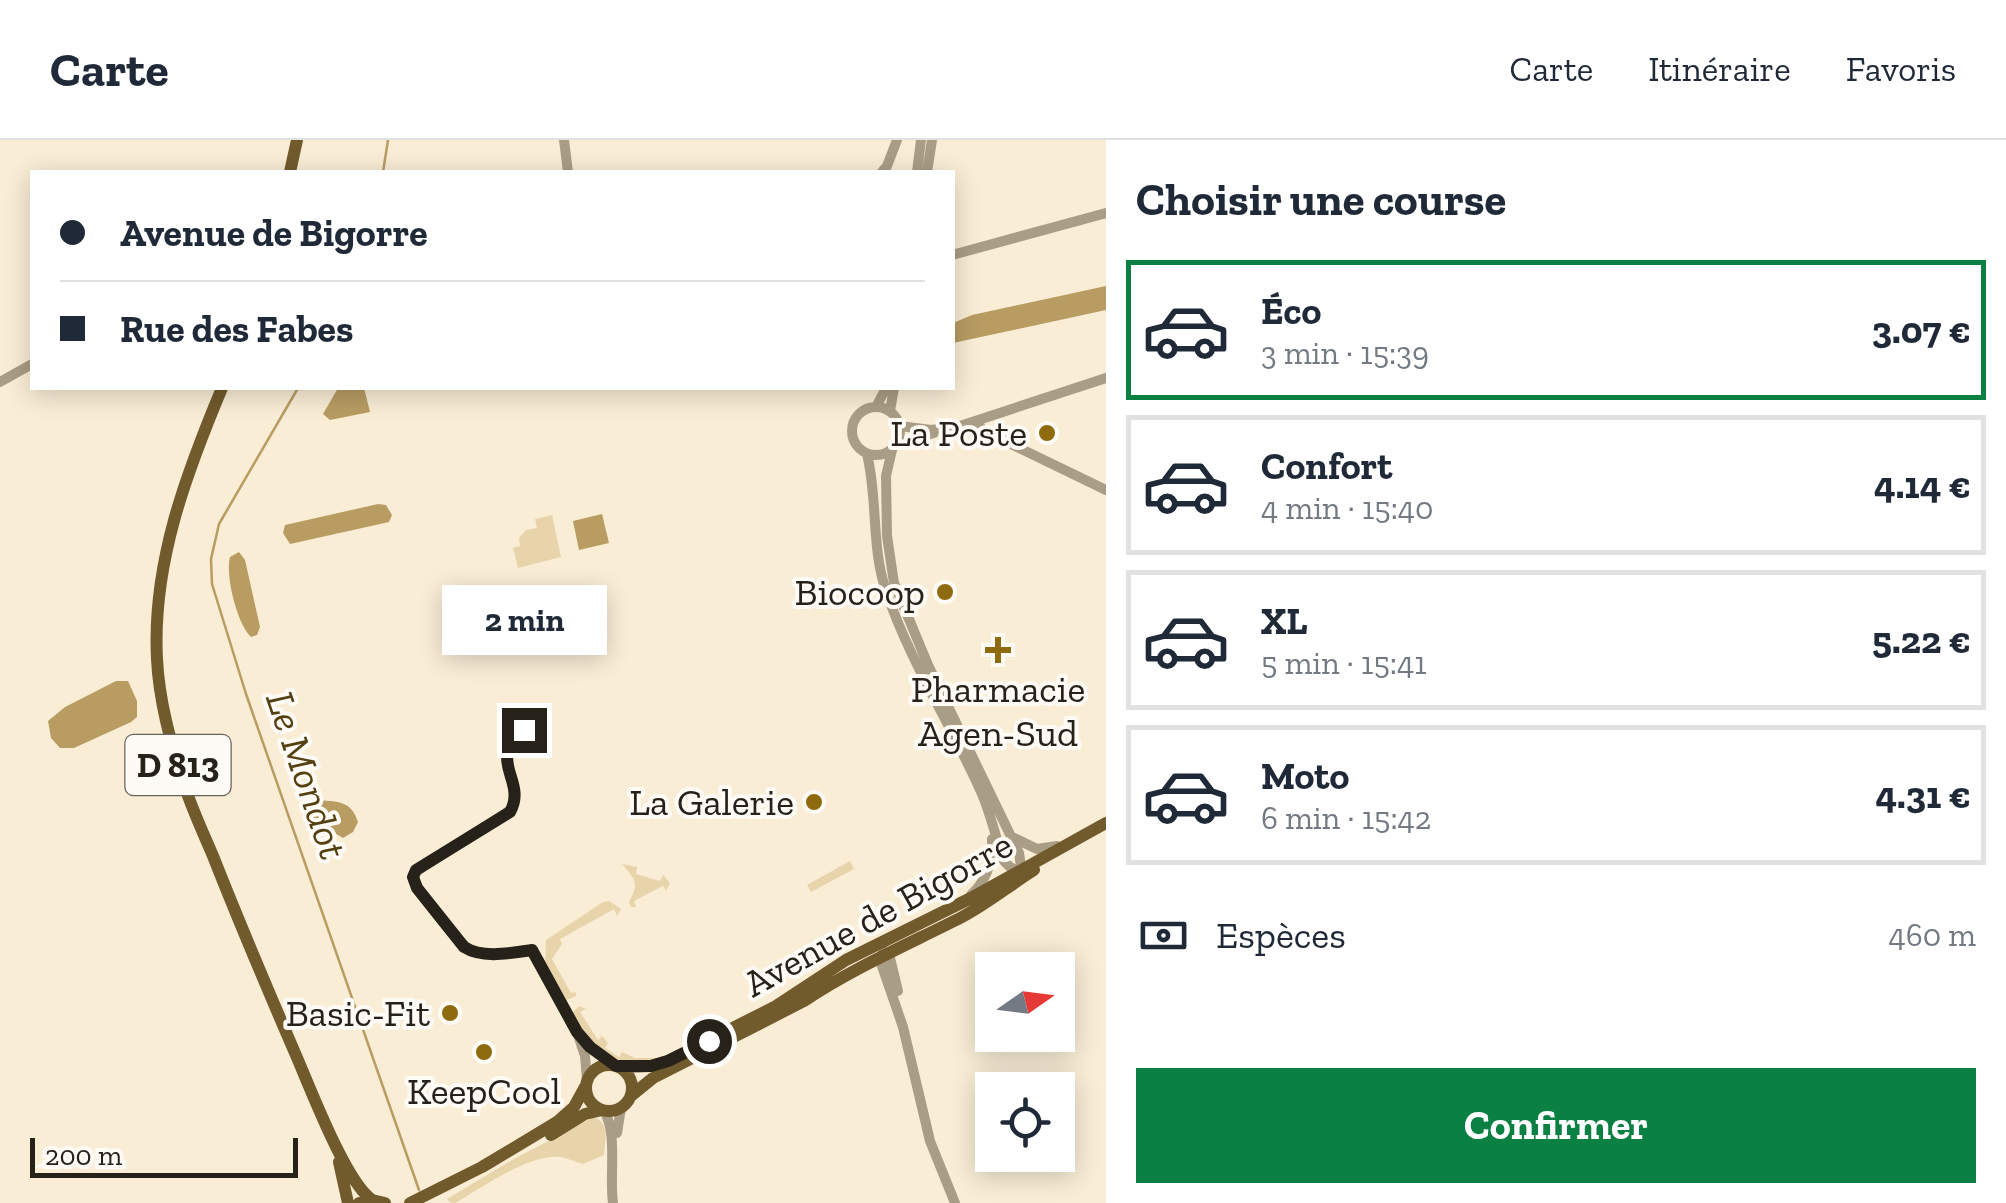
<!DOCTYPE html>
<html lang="fr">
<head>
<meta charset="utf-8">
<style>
	:root { --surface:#fff; --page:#f2f2f3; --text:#1f2937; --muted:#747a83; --line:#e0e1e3; --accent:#0b8043 }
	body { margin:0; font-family:"Zilla Slab",serif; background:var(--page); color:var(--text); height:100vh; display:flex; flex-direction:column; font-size:38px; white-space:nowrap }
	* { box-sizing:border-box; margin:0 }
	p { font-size:32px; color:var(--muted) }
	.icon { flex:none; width:55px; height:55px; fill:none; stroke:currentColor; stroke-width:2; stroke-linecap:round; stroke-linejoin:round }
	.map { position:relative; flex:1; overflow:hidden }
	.drawer { display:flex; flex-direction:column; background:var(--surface); width:900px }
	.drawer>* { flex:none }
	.top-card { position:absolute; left:30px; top:30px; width:925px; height:220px; border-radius:0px; box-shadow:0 5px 25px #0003; display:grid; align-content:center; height:220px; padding:0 30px; background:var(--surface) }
	.needle { width:65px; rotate:76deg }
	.controls { position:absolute; left:975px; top:812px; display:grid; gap:20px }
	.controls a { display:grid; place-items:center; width:100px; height:100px; border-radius:0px; background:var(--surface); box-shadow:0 5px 25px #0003; font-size:50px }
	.scale { position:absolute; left:30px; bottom:25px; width:268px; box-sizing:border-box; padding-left:10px; border:5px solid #262219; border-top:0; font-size:28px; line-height:35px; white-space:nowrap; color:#262219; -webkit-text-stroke:8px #fefbf6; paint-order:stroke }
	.end { position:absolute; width:45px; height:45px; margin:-22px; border:12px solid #262219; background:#fff; box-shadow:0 0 0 5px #fff }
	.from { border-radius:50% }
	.bubble { position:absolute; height:70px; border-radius:0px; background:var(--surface); box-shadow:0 5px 25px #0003; font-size:32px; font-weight:700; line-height:70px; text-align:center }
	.top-card b { display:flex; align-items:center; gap:35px; height:95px; font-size:38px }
	.top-card b+b { border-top:2px solid var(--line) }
	.top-card i { width:25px; height:25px; background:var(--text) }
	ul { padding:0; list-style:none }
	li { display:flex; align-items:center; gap:30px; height:140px; margin:0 20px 15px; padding:0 10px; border:5px solid var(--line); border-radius:0px }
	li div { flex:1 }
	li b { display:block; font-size:38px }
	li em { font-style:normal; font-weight:700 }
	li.on { border-color:var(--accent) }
	li>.icon { width:90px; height:90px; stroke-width:1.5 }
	h2 { padding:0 30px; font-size:45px; line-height:120px }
	.pay { display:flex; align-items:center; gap:25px; height:110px; padding:0 30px; font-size:38px }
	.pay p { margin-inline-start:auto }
	.button { display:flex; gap:20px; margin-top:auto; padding:20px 30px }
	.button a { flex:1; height:115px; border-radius:0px; background:var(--accent); color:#fff; font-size:40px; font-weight:700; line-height:115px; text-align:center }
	header { display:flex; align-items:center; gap:60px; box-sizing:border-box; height:140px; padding:0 50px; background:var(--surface); border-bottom:2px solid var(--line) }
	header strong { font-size:48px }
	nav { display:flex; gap:55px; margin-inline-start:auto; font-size:35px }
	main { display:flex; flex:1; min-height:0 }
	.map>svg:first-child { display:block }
</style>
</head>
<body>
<header>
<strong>Carte</strong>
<nav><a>Carte</a><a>Itinéraire</a><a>Favoris</a></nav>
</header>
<main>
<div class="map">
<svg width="1106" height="1063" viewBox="0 0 1106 1063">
	<rect width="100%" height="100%" fill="#f9edd5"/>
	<path fill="#e8d4ab" d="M552,375l9,42 -43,11 -5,-20 7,-2 -1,-8 7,-8 11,-2 -2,-9z
		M850,721l4,8 -43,23 -4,-7z
		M622,724l15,3 -1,7 24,7 3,-6 7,8 -4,8 -3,-5 -29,15 2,6h-5l-2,-5c10,-19 7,-22 -7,-38z
		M609,761l12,8 -4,7 -3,-7 -54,30 2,5 -10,15 19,34 5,-1v4l-9,4 -22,-35 1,-25 57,-38z
		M579,866l7,3 -6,3 18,28 4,-4 6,7 -3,5 14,9 3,-5 13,6h27l1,2c-13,0 -30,4 -43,1 -23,-5 -36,-28 -47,-46v-3z
		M594,977c16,6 11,23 10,38l-21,9c-7,-2 -16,-6 -23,-7 -32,-3 -78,31 -105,46h-4l-4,-4 65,-39z"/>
	<path fill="#b89c62" d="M1106,146v24l-153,33v-20l19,-8z
		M338,248h26l6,24 -40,8 -7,-6z
		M378,364l8,1 6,10 -3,7 -99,22 -7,-11 2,-8z
		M602,374l7,29 -30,7 -6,-29z
		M239,412l6,8 15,67 -3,8 -6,2c-14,-13 -26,-62 -21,-80z
		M116,541h12l9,20v16l-6,5 -57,26h-14l-9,-10 -3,-17 17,-14z
		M319,660c21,2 32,1 39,22l-5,10 -10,6 -32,-19 -2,-12z"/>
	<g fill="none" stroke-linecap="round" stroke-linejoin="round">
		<path stroke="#b89c62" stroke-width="2.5" d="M383,32l5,-32
			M298,248l-79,136 -8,35 1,25 34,110 173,496"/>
		<path stroke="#aa9d85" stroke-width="10" d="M564,0l4,32
			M882,32l5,-6 10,-26
			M917,32l4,-32
			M927,32l5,-32
			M952,115l154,-42
			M0,242l32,-18
			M876,267l10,-19
			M852 291a24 24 0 1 1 48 0a24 24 0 1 1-48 0Z
			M890,271l4,-23
			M977,281l5,9 124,60
			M900,286l31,4 29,-4 146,-48
			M897,303l37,-10
			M892,310l-6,26 1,60 7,47 34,82 91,188 3,20
			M867,314c11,45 4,93 19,137 24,71 66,135 96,203 9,21 14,45 22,67l6,6 12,6
			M524,590l-16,16c-3,22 10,42 4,63l-95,62 -4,6c5,15 47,71 62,75 17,5 40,1 57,-2l45,82 8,24 2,23
			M1012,697l25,12 20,-3
			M971,755c16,-15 22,-34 21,-56
			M885,811l5,7 8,33
			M883,812l-2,11 22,64 27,114 25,62
			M581,897l9,10 26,19
			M604,971c14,22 5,65 9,92
			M617,993l4,-25"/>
		<path stroke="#715a2c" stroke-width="12" d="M290,32l7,-32
			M222,248c-36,86 -70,176 -65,271 2,41 13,81 25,119 8,27 20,52 31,78 26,66 54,132 82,197 15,34 50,128 77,147
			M586 948a23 23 0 1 1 46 0a23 23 0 1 1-46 0Z
			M620,927l31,-1 17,-5 108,-55 70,-46 125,-62 135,-75
			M632,955l21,-17 151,-77c49,-33 105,-57 158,-84 25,-13 48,-32 72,-47
			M551,995l34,-21 17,-4
			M339,1022l9,41
			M359,1063l13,-3 13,3
			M410,1063l72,-36 75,-45 17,-15 11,-20"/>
	</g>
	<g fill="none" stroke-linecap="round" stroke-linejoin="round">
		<path stroke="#262219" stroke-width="12" d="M524,590c-39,32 4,50 -14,82l-94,58 -3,7 4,11 47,59c19,12 47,6 68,3l45,82 13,15 26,19h35l17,-5 41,-20"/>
	</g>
	<g fill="#8e6b0e" stroke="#fefbf6" stroke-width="4">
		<circle cx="1047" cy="293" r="10"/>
		<circle cx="945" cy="452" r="10"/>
		<path d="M993 495h10v10h10v10h-10v10h-10v-10h-10v-10h10z"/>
		<circle cx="814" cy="662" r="10"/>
		<circle cx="450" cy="873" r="10"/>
		<circle cx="484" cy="912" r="10"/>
	</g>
	<g text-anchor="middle" stroke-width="8" stroke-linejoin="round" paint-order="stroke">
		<rect fill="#fefbf6" stroke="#67635b" stroke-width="2.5" x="125.5" y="595" width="105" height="60" rx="8"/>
		<g font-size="35" font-weight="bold" fill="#262219">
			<text x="178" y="637">D 813</text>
		</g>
		<g font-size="38" fill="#262219" stroke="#fefbf6" text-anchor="end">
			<text x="1027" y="306">La Poste</text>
			<text x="925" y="465">Biocoop</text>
			<text x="998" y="562" text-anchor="middle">Pharmacie<tspan x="998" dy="44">Agen-Sud</tspan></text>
			<text x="794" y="675">La Galerie</text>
			<text x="430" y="886">Basic-Fit</text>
			<text x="484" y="964" text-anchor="middle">KeepCool</text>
		</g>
		<g font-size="38" fill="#262219" stroke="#fefbf6">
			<text transform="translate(878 774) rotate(-29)" y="13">Avenue de Bigorre</text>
		</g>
		<g font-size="40" font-style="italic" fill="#544011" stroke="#fefbf6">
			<text transform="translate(307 635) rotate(71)" y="14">Le Mondot</text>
		</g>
	</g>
</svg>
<div class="controls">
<a><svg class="needle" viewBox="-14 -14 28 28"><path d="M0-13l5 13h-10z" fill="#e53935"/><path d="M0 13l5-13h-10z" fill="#747a83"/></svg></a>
<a><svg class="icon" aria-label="locate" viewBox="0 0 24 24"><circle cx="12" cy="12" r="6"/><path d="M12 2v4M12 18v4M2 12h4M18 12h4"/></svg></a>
</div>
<div class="scale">200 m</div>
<i class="end from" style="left:709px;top:901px"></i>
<i class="end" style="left:524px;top:590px"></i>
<div class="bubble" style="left:442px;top:445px;width:165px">2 min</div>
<div class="top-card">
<b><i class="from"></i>Avenue de Bigorre</b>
<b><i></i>Rue des Fabes</b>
</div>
</div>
<section class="drawer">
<h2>Choisir une course</h2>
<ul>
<li class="on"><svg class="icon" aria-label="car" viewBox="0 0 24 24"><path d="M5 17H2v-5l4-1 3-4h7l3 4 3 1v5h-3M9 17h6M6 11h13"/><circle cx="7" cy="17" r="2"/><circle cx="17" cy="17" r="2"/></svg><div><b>Éco</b><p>3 min · 15:39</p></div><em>3.07 €</em></li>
<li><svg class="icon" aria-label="car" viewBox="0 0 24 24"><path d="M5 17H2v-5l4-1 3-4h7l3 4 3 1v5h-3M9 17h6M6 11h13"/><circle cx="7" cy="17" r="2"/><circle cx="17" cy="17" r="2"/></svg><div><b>Confort</b><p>4 min · 15:40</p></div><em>4.14 €</em></li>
<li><svg class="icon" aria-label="car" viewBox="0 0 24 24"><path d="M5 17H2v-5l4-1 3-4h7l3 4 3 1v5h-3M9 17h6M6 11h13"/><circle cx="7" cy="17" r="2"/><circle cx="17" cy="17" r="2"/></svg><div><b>XL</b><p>5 min · 15:41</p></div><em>5.22 €</em></li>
<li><svg class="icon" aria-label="car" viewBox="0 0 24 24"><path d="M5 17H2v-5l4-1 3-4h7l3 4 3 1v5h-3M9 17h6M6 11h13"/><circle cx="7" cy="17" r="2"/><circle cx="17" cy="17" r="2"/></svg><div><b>Moto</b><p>6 min · 15:42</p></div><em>4.31 €</em></li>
</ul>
<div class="pay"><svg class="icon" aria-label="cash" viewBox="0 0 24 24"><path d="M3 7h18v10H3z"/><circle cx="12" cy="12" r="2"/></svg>Espèces<p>460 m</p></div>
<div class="button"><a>Confirmer</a></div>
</section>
</main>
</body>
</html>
